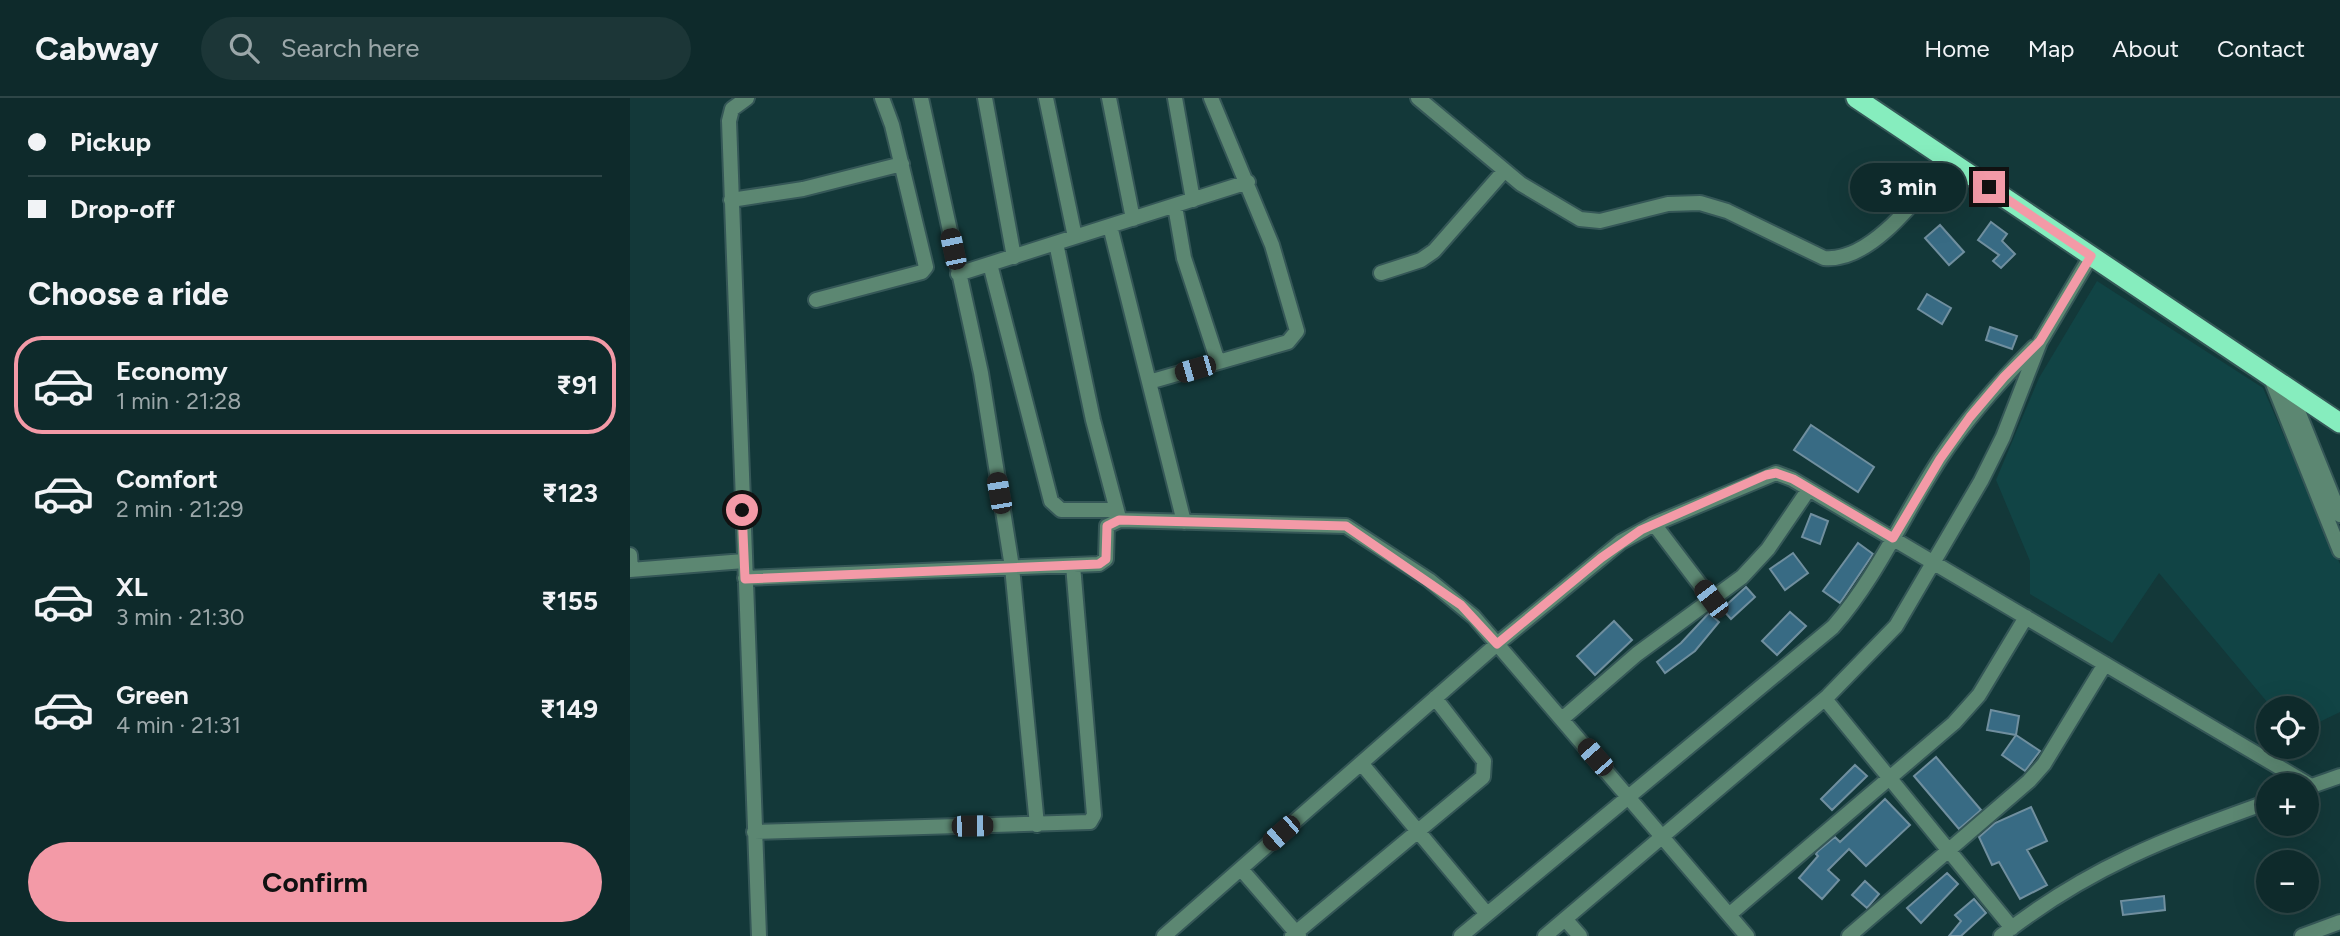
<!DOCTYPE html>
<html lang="en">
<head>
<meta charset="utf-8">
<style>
	:root { --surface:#0e2a2b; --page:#1c3637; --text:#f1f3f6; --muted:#9ba7a9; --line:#2e4647; --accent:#f39aa7 }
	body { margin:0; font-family:Figtree,sans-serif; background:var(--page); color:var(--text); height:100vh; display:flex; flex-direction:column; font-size:26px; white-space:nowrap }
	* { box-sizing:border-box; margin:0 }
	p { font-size:23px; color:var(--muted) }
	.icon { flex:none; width:38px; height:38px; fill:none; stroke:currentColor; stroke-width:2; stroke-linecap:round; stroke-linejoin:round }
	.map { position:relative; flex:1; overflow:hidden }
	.sheet { display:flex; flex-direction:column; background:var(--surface); width:630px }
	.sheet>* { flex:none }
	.banner { display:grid; align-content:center; height:154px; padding:0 28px; background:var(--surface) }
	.tools { position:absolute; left:1626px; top:598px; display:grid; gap:14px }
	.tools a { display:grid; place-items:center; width:63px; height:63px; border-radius:50%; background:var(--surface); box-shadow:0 7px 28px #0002,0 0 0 2px var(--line); font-size:35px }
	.end { position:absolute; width:32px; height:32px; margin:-16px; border:9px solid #f39aa7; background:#111; box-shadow:0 0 0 4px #111 }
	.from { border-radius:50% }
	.bubble { position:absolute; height:49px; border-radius:24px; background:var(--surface); box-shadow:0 7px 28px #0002,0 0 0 2px var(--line); font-size:23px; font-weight:700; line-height:49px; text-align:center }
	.car { position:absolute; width:21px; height:42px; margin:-21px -10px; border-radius:9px; box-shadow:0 0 5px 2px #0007; background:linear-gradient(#222 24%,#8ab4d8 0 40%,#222 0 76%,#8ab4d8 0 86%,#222 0) }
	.banner b { display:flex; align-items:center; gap:24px; height:66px; font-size:26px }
	.banner b+b { border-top:2px solid var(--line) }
	.banner i { width:18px; height:18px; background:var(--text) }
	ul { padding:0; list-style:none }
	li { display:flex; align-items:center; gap:21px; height:98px; margin:0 14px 10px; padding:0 14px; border:4px solid transparent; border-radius:28px }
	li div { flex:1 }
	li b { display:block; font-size:26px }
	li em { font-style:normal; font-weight:700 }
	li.selected { border-color:var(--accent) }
	li>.icon { width:63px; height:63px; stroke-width:1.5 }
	h2 { padding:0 28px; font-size:32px; line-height:84px }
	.primary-button { display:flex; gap:14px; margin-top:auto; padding:14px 28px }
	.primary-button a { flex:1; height:80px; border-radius:42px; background:var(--accent); color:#111; font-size:28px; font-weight:700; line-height:80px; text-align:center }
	header { display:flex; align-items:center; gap:42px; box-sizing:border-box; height:98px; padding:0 35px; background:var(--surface); border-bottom:2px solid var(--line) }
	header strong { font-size:33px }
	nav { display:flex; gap:38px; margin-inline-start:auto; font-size:24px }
	.search { width:490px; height:63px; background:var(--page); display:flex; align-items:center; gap:18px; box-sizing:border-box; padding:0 24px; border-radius:38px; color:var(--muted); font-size:26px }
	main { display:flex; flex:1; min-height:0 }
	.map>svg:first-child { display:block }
</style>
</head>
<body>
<header>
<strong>Cabway</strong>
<div class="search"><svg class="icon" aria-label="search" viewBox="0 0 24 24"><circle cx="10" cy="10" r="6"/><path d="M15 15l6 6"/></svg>Search here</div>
<nav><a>Home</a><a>Map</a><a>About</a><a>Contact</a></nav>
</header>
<main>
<section class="sheet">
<div class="banner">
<b><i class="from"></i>Pickup</b>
<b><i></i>Drop-off</b>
</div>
<h2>Choose a ride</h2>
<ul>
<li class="selected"><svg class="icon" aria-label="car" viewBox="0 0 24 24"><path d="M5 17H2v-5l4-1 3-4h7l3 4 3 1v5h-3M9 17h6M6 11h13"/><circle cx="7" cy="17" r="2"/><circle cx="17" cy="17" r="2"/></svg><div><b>Economy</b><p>1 min · 21:28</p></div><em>₹91</em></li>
<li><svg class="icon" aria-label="car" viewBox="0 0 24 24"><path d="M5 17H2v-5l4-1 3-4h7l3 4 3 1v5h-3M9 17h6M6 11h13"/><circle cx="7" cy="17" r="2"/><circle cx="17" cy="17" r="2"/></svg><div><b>Comfort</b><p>2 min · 21:29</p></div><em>₹123</em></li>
<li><svg class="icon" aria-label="car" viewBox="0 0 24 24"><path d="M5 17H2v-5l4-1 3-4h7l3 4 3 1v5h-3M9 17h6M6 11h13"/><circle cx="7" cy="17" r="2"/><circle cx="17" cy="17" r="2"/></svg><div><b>XL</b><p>3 min · 21:30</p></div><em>₹155</em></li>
<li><svg class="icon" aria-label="car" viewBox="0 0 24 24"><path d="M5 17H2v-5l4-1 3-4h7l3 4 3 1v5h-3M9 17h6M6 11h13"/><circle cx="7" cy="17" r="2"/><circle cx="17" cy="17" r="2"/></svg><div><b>Green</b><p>4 min · 21:31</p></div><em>₹149</em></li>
</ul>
<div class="primary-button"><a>Confirm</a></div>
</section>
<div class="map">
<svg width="1710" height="838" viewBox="0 0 1710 838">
	<rect width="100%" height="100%" fill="#133839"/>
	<path fill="#114445" d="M1467,183l166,107 77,176v148l-33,16 -1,-19h-33l-114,-136 -47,70 -82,-49v-33l-34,-81 43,-102z"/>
	<path fill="#386b84" stroke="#708f9f" stroke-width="2" d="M1361,124l16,12 -5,7 13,13 -14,14 -8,-7 6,-6 -21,-15z
		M1310,127l24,27 -15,13 -24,-27z
		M1297,196l24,14 -9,16 -24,-15z
		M1360,229l27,9 -5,13 -26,-9z
		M1181,327l63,42 -16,25 -64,-42z
		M1181,416l17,7 -8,23 -18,-7z
		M1228,445l15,11 -33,49 -17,-12z
		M1163,455l15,20 -23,17 -15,-21z
		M1116,489l9,10 -24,22 -9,-10z
		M1160,514l16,14 -29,29 -15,-14z
		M1079,515l10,9 -24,29 -30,22 -8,-11 24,-19z
		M984,523l18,19 -37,35 -18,-19z
		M1361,612l28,6 -3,19 -29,-5z
		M1386,637l24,16 -15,20 -23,-16z
		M1306,659l45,53 -22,19 -45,-53z
		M1225,667l12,11 -35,34 -11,-11z
		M1255,701l25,26 -44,41 -17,-17 -21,21 11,10 -17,19 -23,-21 19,-22 -2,-2 2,-3 17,-14 5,5z
		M1401,709l16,34 -20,9 20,35 -27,14 -21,-37 -7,3 -13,-28 16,-14z
		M1317,775l11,11 -37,39 -14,-15z
		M1235,783l14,13 -12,14 -15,-13z
		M1534,798l1,14 -42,5 -2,-14z
		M1344,801l12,14 -25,23h-12l12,-15 -6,-6z"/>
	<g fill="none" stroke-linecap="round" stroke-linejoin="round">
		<defs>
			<path id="minor" d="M117,0l-15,11 -3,12 30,815
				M291,0l60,275 31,194 25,258
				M355,0l29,159
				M416,0l29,139
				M479,0l24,121
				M545,0l18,102
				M788,0l103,86 59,35 20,2 68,-17 32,-1 27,8 97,47c48,5 97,-65 124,-98
				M101,102l72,-11 99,-25
				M545,108l9,52 34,104
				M480,128l74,296
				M426,145l37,177 26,98
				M360,166l61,237 10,9h56
				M751,175l40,-13 13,-9 70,-80
				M328,176l290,-92
				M186,202l106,-28 4,-5 -34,-142 -10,-27
				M519,284l139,-40 9,-11 -25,-86 -61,-147
				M1024,426l57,75
				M0,457l1,15
				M0,472l114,-9
				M115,480l354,-14 7,-5 1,-33 13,-6 226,6 83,54 45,37 273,319
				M1195,601l187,229
				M932,621l75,-65 105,-77 26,-28 41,-60
				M731,665l126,151
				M1676,690l34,-12
				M124,734l336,-10 4,-7 -21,-250
				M611,771l58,67
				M1100,816l224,-191 25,-28 47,-78
				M935,821l15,17
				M534,838l333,-292 124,-102 33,-18 122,-51 16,6 519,307
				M662,838l191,-159 1,-16 -49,-63
				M831,838l372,-309c44,-50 71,-113 107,-168 27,-41 59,-77 94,-112
				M915,838l283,-240 68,-70 85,-145 22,-44 37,-95 51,-86
				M1219,838l180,-155 15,-17 61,-100
				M1371,838c88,-69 164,-97 267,-134
				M1672,838l38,-14"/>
			<path id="tertiary" d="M1640,278l70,175
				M1659,291l51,126"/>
			<path id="trunk" d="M1226,0l484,325"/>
		</defs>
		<use href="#minor" stroke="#355757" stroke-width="18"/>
		<use href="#tertiary" stroke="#355757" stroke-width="18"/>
		<use href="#trunk" stroke="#355757" stroke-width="23"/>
		<use href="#minor" stroke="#5c8772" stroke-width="14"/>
		<use href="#tertiary" stroke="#5c8772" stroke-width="14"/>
		<use href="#trunk" stroke="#86edbe" stroke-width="19"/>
	</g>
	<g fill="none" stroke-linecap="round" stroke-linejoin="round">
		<path stroke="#f39aa7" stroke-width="9" d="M112,412l3,69 354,-15 7,-5 1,-33 12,-6 227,6 115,79 36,39 104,-86 40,-28 125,-55 10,-2 17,6 100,59 47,-79 30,-42 34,-40 36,-36 51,-85 -102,-69"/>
	</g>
</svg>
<div class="tools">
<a><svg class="icon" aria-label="locate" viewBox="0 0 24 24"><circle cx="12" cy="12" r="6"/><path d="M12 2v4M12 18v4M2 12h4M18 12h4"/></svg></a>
<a>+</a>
<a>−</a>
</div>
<i class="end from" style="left:112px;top:412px"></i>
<i class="end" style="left:1359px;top:89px"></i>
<div class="bubble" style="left:1220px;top:65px;width:116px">3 min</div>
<i class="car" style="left:323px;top:151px;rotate:348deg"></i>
<i class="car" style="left:565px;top:271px;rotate:254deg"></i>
<i class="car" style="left:369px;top:395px;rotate:350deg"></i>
<i class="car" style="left:1081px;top:501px;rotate:323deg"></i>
<i class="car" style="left:965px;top:659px;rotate:319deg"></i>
<i class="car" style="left:342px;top:728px;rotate:89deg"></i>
<i class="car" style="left:651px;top:735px;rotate:229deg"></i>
</div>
</main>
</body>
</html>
